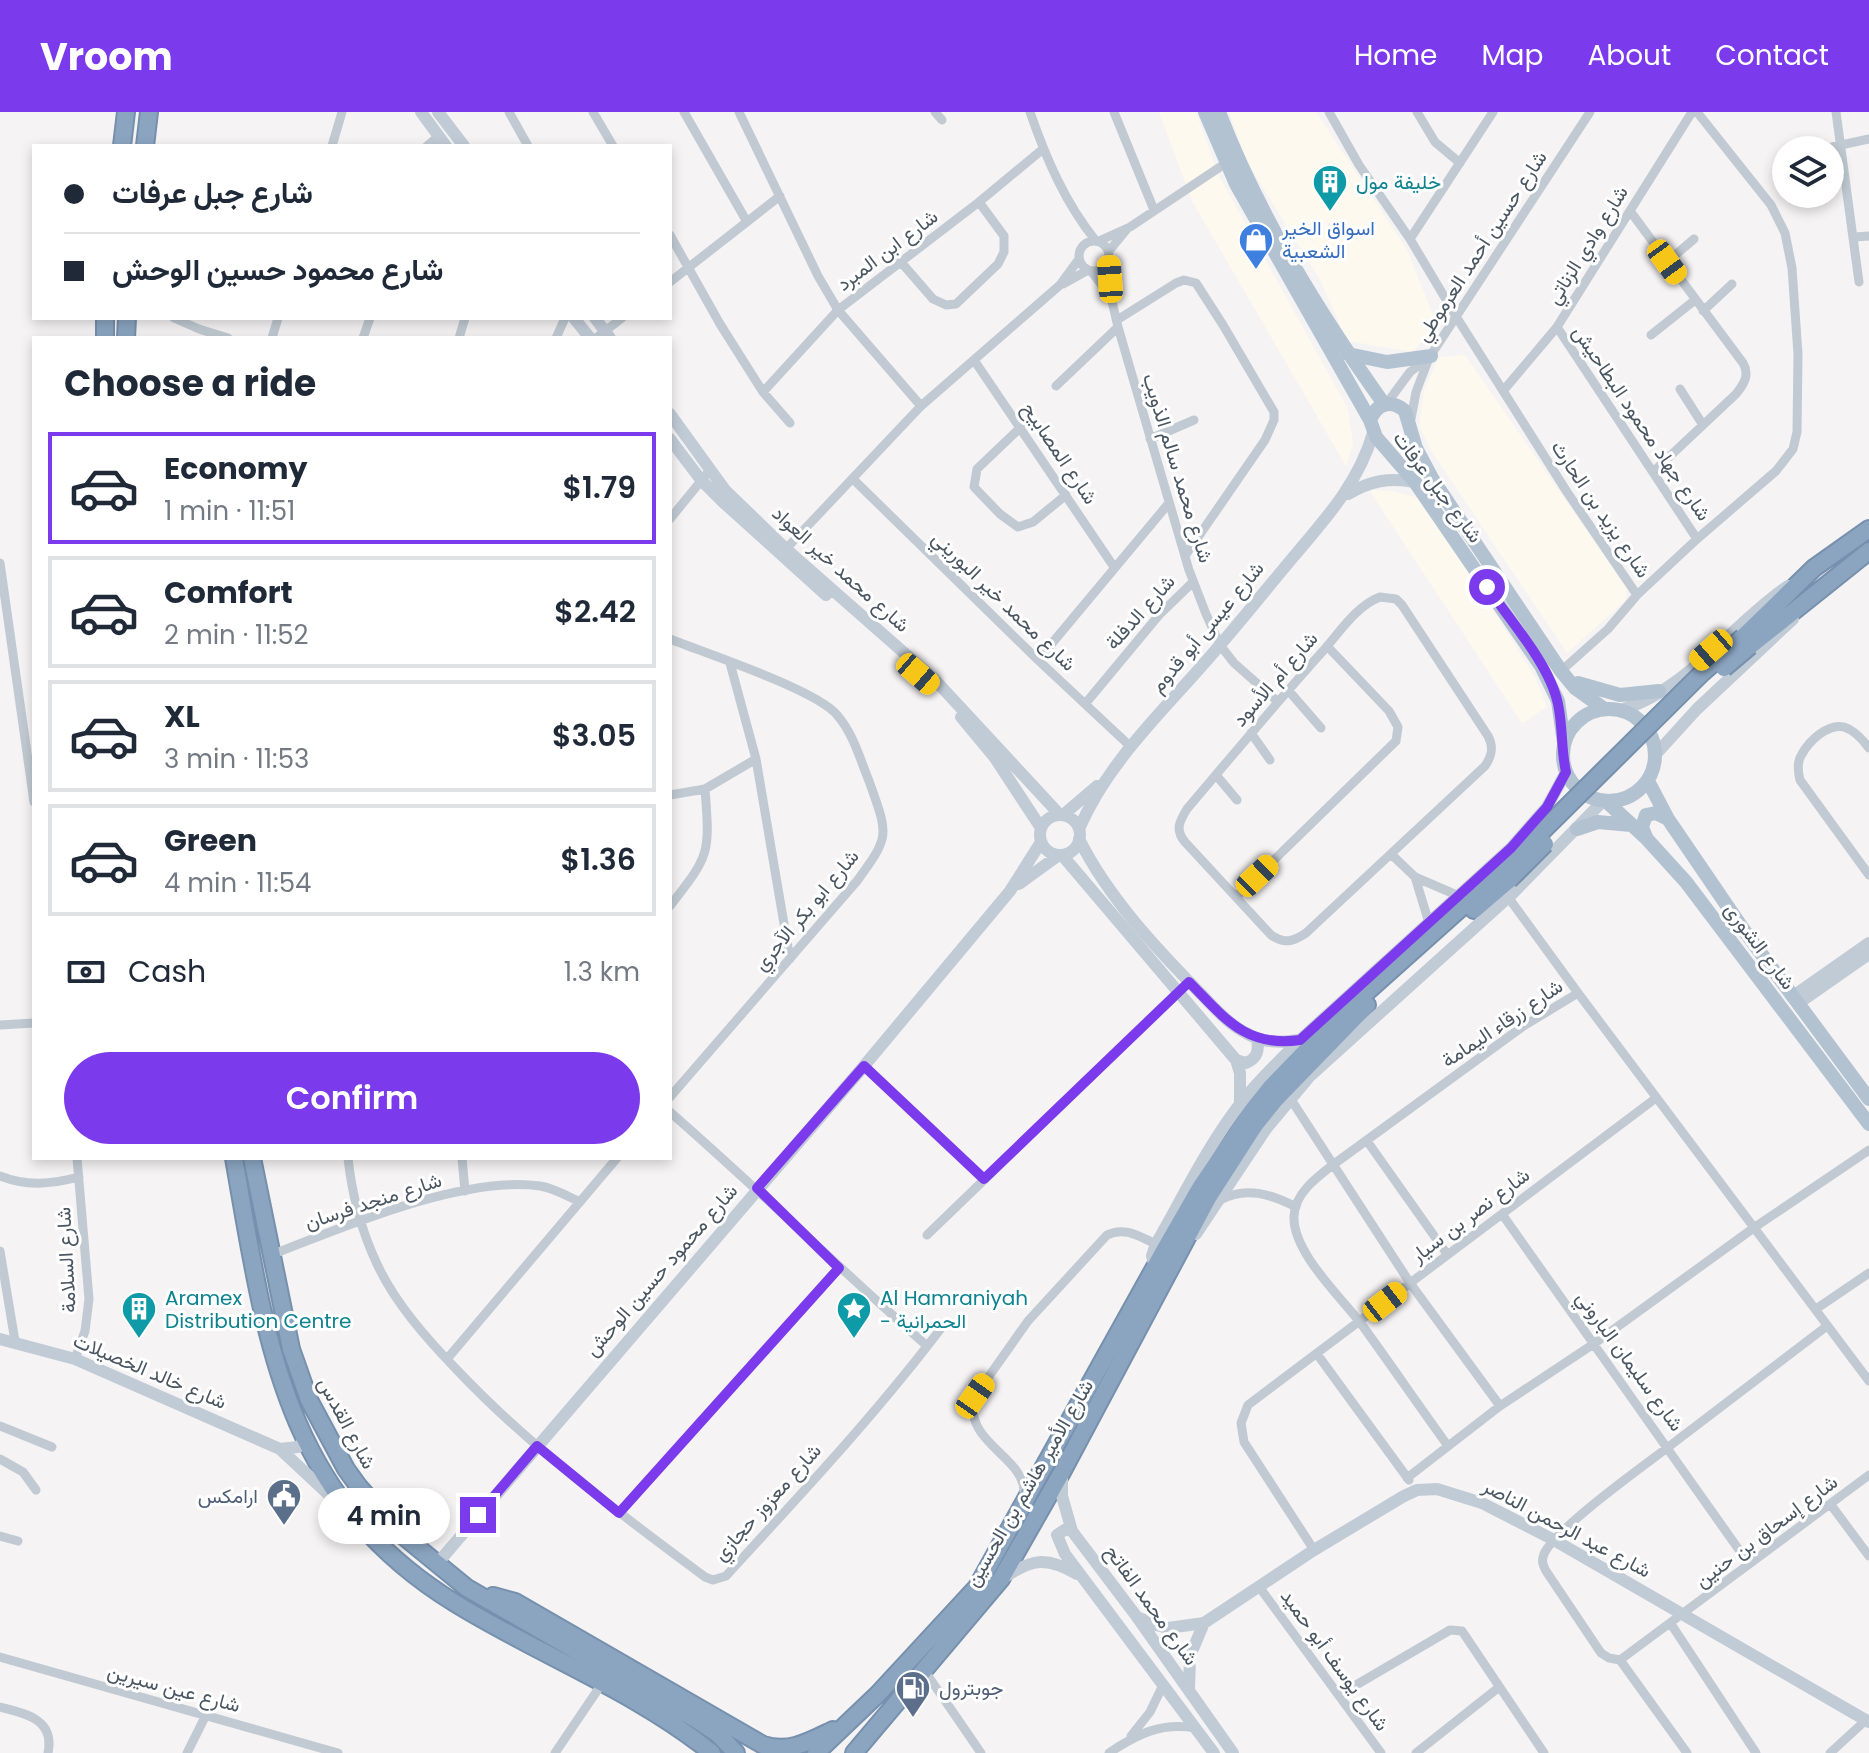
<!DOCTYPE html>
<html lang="en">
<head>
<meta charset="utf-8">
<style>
	:root { --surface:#fff; --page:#f6f6f7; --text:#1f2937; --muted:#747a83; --line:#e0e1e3; --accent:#7c3aed }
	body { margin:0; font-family:Poppins,Vazirmatn,sans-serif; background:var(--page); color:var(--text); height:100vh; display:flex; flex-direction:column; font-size:30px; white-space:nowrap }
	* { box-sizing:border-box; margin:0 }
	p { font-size:26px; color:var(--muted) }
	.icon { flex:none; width:44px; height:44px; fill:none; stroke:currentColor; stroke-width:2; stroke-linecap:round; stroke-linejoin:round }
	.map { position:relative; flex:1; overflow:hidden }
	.details { position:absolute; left:32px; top:224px; width:640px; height:824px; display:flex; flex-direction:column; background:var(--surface); border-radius:0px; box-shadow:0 4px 12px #0003 }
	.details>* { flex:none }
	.banner { position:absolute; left:32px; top:32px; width:640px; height:176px; border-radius:0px; box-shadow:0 4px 12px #0003; display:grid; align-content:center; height:176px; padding:0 32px; background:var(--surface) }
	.tools { position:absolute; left:1772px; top:24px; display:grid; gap:16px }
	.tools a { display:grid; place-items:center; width:72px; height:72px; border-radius:50%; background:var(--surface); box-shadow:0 4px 12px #0003; font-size:40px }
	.end { position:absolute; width:36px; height:36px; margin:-18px; border:10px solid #7c3aed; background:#fff; box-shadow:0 0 0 4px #fff }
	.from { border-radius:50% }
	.bubble { position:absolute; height:56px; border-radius:28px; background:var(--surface); box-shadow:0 4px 12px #0003; font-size:26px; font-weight:600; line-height:56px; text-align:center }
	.car { position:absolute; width:24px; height:48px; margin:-24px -12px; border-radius:10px; box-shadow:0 0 6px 2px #0007; background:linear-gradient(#f5c518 24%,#345 0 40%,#f5c518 0 76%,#345 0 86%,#f5c518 0) }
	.banner b { display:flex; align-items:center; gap:28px; height:76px; font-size:30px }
	.banner b+b { border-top:2px solid var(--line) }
	.banner i { width:20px; height:20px; background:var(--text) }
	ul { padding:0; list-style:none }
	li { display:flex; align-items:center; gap:24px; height:112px; margin:0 16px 12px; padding:0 16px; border:4px solid var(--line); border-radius:0px }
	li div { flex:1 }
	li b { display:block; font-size:30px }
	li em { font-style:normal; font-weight:600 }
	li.selected { border-color:var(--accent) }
	li>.icon { width:72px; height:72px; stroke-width:1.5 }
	h2 { padding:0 32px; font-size:36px; line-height:96px }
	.pay { display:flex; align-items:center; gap:20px; height:88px; padding:0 32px; font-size:30px }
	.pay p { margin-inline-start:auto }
	.action { display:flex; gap:16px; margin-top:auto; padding:16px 32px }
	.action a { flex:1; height:92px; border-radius:48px; background:var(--accent); color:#fff; font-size:32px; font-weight:600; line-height:92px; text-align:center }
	header { display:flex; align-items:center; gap:48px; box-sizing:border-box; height:112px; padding:0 40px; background:var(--accent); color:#fff }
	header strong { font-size:38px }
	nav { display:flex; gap:44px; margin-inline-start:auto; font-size:28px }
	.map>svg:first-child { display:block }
</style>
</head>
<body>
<header>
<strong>Vroom</strong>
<nav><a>Home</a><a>Map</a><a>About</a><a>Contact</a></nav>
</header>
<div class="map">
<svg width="1869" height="1641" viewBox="0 0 1869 1641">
	<rect width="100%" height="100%" fill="#f5f3f3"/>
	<path fill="#fdf9ef" d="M1159,0h37l23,64 129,233 5,35 -7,22 -154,-265z
		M1229,0h87l90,136 31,76 -24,28 -66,-11 -27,-61 -74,-120z
		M1465,243l162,234 -2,12 -58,52 -135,-201 -13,-26 5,-36 15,-33z
		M1369,378l24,1 30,8 112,178 12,30 -25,16z"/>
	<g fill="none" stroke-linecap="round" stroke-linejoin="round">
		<defs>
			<path id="highway" d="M122,34l4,-34
				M145,34l4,-34
				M105,226v-20
				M126,226l1,-20
				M1743,525l71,-69 55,-39
				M1750,534l119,-95
				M1474,798l35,-30
				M234,1046c32,182 49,339 221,445 84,52 179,87 257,150
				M252,1046l39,191 18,51 37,69 13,18 42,47 66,54 230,132 21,14 18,19
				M493,1484l22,6 248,143c27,8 45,-3 70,-15
				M816,1641l62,-59 99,-107 188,-338 35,-61 52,-77 19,-24 70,-72 160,-143
				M854,1641l147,-174 61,-107 146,-274 47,-73 20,-25 92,-95"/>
		</defs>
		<use href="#highway" stroke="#7690ad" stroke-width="20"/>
		<path stroke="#c1cad2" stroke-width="9" d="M509,0l19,34
			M593,0l20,34
			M684,0l63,110
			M739,0l79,164 20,34 83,96
			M935,0l7,8
			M1030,0c16,46 35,91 66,129
			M1114,0l40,98
			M1329,0l30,53 51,74 47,79 110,174 70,103
			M1417,0l18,30 25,21
			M1836,0l23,170
			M332,34l10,-34
			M427,34l12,-10
			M1818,38l51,-11
			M1630,99l113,152c7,12 1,21 -7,31l-83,78
			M670,123l50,89 43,68 27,31
			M1854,125l15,-1
			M1410,127l83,-127
			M1099,129l31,-14 96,-64
			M1079 144a15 15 0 1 1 30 0a15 15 0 1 1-30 0Z
			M1109,139l18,-22
			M1109,148l2,37 7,30 71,243 17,44 14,31 14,18 43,38
			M900,149l33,38 13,6 10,-1 42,-40 6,-12v-16l-25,-34
			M1667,150l27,-23
			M1091,159l20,26
			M670,170l110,-86
			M1063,172l25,-14
			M1703,199l29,-27
			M174,206l25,11 29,9
			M1117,208l59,-37 8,-3 12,3 27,42 51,87v8l-9,20 -80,116
			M1557,215l140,212
			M1651,223l44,-35
			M272,226l6,-20
			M363,226l7,-20
			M459,226l6,-20
			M556,226l9,-20
			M596,226l26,-20
			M974,248l140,207
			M1056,274l62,-59
			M1680,277l23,36
			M1503,279l54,-64 135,-215
			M763,280l75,-82 141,-108 64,-53
			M1387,291l23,-31 16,-12
			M1411,307l5,-27 13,-34 161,-246
			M1021,315l-44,42 -3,18 26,27 18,13 15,-5 33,-27
			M1150,327l44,-19
			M854,368l184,180 93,87
			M670,407l39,-48
			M782,441l139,-147 139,-121 19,-26
			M0,451l34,239
			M1380,485l16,2 6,6 86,131c6,11 4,20 -3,30l-179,167c-13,9 -22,11 -35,2l-86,-93c-10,-12 -6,-20 2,-33 45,-53 89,-106 136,-158 16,-18 33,-45 57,-54z
			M670,527c35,14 147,51 167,76 16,18 23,44 32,66 19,54 22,54 -12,100l-187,216
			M1038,548l131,-157
			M730,551l26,96 34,200
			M1561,559l47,-42 29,-34 60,-56 79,-68 17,-22 4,-17 1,-78 -6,-86 -7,-35 -14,-28 -74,-93
			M1288,578l33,38
			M1085,592l74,-89 34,-33
			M1251,621l19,27
			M1869,636c-6,-8 -15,-18 -25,-21 -16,-4 -35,14 -42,27 -5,7 -4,18 -2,26l69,95
			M1216,663l21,25
			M670,683l35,-6 51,-30
			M1392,743l23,22 44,19
			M1415,765l14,46
			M1237,784l159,-155 2,-14 -9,-16 -62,-65
			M1508,785l70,96
			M670,794c40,-51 40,-52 35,-117
			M0,913l34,-2
			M864,954l120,113
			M1290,986l120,185 90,123
			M670,1000c87,76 170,157 257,234
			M1367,1029l80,113
			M348,1046c4,37 13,72 29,106 18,39 50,75 80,106 75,79 162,143 248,207l8,3 13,-4c75,-82 152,-164 219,-253
			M462,1046l3,33
			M0,1064c27,11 51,8 79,1
			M1220,1088c26,-14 51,-6 76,7
			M1502,1102l165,234 160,-122
			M927,1123l262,-253
			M0,1139l15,90
			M271,1143c72,-28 192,-80 269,-69 14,2 27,10 40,16
			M1816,1197l53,-36
			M1317,1242l92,126
			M75,1247l10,-28 4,-32 -12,-141
			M447,1247l170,-201
			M0,1314l52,21
			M1448,1334c-29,-40 -57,-81 -86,-121 -20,-27 -70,-73 -68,-109 1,-23 23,-39 40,-52l188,-137 56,-34 291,388
			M0,1347l23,13 13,18
			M1407,1366l93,-72 95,-63 160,-116 114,-77
			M1024,1384c4,-40 -63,-52 -49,-100l53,-75 79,-86c18,-9 33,2 49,9
			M1831,1393l38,51
			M619,1401l220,-245
			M0,1424l18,5
			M1314,1438l-70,-108 -3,-19 7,-18 408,-307
			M1260,1476l121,165
			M1671,1512l85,129
			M0,1545l338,96
			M1620,1548l-11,-2 -8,-5 -55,-82c-3,-6 -5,-10 -2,-17 10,-24 98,-87 123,-106l82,116
			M924,1558l57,83
			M1339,1583l111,-65 12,1 82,122
			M0,1595c26,7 55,12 48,46
			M1131,1624l19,-24 13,-27
			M187,1641l19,-38
			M555,1641l48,-71
			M1109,1641c28,-19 52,-31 87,-25
			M1416,1641l82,-65
			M1687,1641l-67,-93 249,-185
			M1830,1641l36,-33"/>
		<path stroke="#c1cbd6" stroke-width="12" d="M421,0l25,34
			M438,0l26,34
			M574,206l16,20
			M595,206l15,20
			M670,302l55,76 61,59 149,131 125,135
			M670,327l31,41 22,22 103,93
			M1348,382c22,-13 41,-17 67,-12
			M1623,597c63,-18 111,-87 165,-123
			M961,605l34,41 46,70
			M1656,642l41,-45 96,-90
			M1063,703l34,-29
			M1040 723a20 20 0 1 1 40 0a20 20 0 1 1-40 0Z
			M1079,717c27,-63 77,-111 121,-161 33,-37 63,-75 95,-113 32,-38 64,-73 78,-122
			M1079,727c29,58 76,108 121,154 14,14 28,31 46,40 17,10 34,10 53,7
			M1062,743l174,205 4,13v31
			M1019,772l40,-29
			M1792,885l77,-54
			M1803,888l66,-46
			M1236,948l10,3c12,-5 13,-13 11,-24
			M1196,1122l70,-105 44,-53 203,-183 90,-92
			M1155,1155l-3,-11 4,-12c27,-47 51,-97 84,-140 18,-23 39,-43 60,-64l211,-192 36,-41 19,-35
			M0,1227l75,20 205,90 61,57
			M280,1337l18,-2 8,-7
			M1062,1363v21l10,35 65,86 96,136
			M1072,1419l-6,-2 -9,6 8,19 149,199
			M436,1453l428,-499 146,-175 31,-49
			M1003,1466c29,-19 43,-22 74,-4
			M1137,1505l19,8 12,3 36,-5 110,-73 90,-54 13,-6 20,-1 45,14 72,37 315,182
			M1189,1577l1,-33 14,-33"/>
		<path stroke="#b3c2d1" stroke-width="14" d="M1205,0l31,72 134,236
			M1219,0c40,104 100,201 165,292
			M1348,242l39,8 44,-6
			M1578,571l42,12 39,-4
			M1563 643a46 46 0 1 1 92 0a46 46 0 1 1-92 0Z
			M1564,631l-6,-42 -17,-35 -126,-184 -39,-45 -6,-17c7,-17 21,-21 35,-9l11,37 17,32 128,191 14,17 28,20
			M1648,669l20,38 75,110 126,170
			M1607,690l39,36 40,44 183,242
			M1577,717l21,-7 33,3
			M1646,725l-4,-10 4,-12 10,-2 12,6"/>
		<use href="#highway" stroke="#8ba5c1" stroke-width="16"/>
		<defs>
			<path id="highway-bridge" d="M1724,556l26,-22
				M1501,760l201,-199 41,-36
				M1509,768l36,-36"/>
		</defs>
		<use href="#highway-bridge" stroke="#7690ad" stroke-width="20" stroke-linecap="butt"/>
		<use href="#highway-bridge" stroke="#8ba5c1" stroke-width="16"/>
	</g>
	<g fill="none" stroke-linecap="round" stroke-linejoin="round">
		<path stroke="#7c3aed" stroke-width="10" d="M478,1403l59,-69 82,67 220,-245 -82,-80 107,-122 120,113 205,-197c35,35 56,66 111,58l211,-192 36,-41 19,-35c-5,-22 -3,-45 -8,-68 -8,-39 -48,-84 -71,-117"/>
	</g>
	<defs>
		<symbol id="building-pin" viewBox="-11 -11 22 30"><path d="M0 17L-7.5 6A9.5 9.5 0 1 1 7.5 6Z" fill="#0f9aa8" stroke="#fff"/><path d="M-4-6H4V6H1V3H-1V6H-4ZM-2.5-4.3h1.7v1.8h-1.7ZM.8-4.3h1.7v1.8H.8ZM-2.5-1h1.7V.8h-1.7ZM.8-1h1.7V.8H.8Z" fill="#fff"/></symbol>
		<symbol id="shop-pin" viewBox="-11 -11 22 30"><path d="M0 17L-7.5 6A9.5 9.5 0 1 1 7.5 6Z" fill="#3f7fe0" stroke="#fff"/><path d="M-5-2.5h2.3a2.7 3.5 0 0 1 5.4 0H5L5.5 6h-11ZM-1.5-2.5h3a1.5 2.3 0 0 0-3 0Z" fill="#fff"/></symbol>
		<symbol id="sight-pin" viewBox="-11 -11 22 30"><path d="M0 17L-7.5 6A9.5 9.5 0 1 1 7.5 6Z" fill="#0f9aa8" stroke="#fff"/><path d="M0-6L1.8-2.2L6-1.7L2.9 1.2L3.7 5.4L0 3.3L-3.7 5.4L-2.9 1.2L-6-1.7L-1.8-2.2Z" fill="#fff"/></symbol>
		<symbol id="civic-pin" viewBox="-11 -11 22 30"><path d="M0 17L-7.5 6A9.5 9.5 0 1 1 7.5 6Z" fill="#5c6f8a" stroke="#fff"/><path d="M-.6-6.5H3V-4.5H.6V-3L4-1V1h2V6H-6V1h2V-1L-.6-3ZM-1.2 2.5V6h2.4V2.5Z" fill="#fff"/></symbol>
		<symbol id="fuel-pin" viewBox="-11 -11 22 30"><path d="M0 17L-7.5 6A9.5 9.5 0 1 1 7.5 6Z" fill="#5c6f8a" stroke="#fff"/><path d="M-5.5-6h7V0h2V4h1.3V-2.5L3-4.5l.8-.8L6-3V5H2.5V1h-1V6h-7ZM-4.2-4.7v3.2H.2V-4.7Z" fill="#fff"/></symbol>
	</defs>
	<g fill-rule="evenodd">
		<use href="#building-pin" x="1310" y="50" width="40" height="54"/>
		<use href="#shop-pin" x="1236" y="108" width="40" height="54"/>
		<use href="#building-pin" x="119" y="1177" width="40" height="54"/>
		<use href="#sight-pin" x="834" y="1177" width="40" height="54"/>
		<use href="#civic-pin" x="264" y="1364" width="40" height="54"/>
		<use href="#fuel-pin" x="893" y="1556" width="40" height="54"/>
	</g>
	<g text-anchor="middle" stroke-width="6" stroke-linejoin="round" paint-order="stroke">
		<g font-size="20" fill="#0d838f" stroke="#fff" text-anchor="start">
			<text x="1356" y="77">خليفة مول</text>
			<text x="165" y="1193">Aramex<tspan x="165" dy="23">Distribution Centre</tspan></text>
			<text x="880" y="1193">Al Hamraniyah<tspan x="880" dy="23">- الحمرانية</tspan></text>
		</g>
		<g font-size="20" fill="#366cbe" stroke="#fff" text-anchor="start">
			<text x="1282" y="123">اسواق الخير<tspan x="1282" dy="23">الشعبية</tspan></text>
		</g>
		<g font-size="20" fill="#4a5661" stroke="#fff">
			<text transform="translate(1587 133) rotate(-58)" y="7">شارع وادي الزناتي</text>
			<text transform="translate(1481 134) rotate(-57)" y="7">شارع حسين أحمد العرموطي</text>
			<text transform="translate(887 138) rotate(-37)" y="7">شارع ابن المبرد</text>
			<text transform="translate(1642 311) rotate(56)" y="7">شارع جهاد محمود البطاحيش</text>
			<text transform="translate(1060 341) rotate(56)" y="7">شارع المصابيح</text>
			<text transform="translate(1178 356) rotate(73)" y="7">شارع محمد سالم الذويب</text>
			<text transform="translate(1438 375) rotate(53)" y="7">شارع جبل عرفات</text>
			<text transform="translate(1601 397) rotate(56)" y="7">شارع يزيد بن الحارث</text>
			<text transform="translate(841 457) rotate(42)" y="7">شارع محمد خير العواد</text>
			<text transform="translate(1004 489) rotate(44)" y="7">شارع محمد خير البوريني</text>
			<text transform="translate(1140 500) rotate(-48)" y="7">شارع الدفلة</text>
			<text transform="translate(1207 515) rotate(-50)" y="7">شارع عيسى أبو قدوم</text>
			<text transform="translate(1275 567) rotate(-49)" y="7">شارع أم الأسود</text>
			<text transform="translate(806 798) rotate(-50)" y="7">شارع ابو بكر الآجري</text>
			<text transform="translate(1760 834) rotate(53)" y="7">شارع الشورى</text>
			<text transform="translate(1502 911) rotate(-34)" y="7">شارع زرقاء اليمامة</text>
			<text transform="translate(373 1089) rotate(-18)" y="7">شارع منجد فرسان</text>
			<text transform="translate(1470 1103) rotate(-37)" y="7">شارع نصر بن سيار</text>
			<text transform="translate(66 1148) rotate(-93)" y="7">شارع السلامة</text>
			<text transform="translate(661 1158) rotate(-49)" y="7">شارع محمود حسين الوحش</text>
			<text transform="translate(1630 1249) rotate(54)" y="7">شارع سليمان الباروني</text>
			<text transform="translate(150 1259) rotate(23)" y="7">شارع خالد الخصيلات</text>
			<text transform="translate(347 1311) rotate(62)" y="7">شارع القدس</text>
			<text transform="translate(1029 1371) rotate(-60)" y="7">شارع الأمير هاشم بن الحسين</text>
			<text transform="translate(767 1390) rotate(-48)" y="7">شارع معزوز حجازي</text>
			<text transform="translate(1567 1416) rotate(28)" y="7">شارع عبد الرحمن الناصر</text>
			<text transform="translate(1766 1419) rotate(-37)" y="7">شارع إسحاق بن حنين</text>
			<text transform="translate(1152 1493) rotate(54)" y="7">شارع محمد الفاتح</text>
			<text transform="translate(1335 1548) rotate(54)" y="7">شارع يوسف أبو حميد</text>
			<text transform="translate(174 1576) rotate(15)" y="7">شارع عين سيرين</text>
		</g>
		<g font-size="20" fill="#4e5e75" stroke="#fff" text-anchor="end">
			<text x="258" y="1391">ارامكس</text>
			<text x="939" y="1583" text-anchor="start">جوبترول</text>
		</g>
	</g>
</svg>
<div class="tools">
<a><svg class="icon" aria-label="layers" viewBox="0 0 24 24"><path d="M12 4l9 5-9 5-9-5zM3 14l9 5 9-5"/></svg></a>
</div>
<i class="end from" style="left:1487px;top:475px"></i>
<i class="end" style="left:478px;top:1403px"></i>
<div class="bubble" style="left:318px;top:1376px;width:132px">4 min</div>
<i class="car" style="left:1667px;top:150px;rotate:144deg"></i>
<i class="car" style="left:1110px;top:167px;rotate:356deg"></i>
<i class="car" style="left:1711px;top:538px;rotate:229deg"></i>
<i class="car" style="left:918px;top:562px;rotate:131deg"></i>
<i class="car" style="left:1257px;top:764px;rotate:46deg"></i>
<i class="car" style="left:1385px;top:1190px;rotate:52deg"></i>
<i class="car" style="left:975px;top:1284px;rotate:35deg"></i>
<div class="banner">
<b><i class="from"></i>شارع جبل عرفات</b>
<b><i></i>شارع محمود حسين الوحش</b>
</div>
<section class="details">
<h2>Choose a ride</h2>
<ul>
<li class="selected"><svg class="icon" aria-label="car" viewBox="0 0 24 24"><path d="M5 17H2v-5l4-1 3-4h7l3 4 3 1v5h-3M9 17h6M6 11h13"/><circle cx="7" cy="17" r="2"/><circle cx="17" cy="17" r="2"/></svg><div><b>Economy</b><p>1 min · 11:51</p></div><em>$1.79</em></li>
<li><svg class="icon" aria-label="car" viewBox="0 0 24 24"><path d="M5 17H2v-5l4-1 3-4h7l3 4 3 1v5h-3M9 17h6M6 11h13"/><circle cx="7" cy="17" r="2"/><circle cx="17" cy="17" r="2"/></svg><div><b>Comfort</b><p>2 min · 11:52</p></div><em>$2.42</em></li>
<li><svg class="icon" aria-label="car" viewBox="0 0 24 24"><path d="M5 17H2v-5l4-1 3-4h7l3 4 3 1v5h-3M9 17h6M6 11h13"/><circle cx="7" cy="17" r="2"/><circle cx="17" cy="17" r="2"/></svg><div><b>XL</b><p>3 min · 11:53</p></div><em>$3.05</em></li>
<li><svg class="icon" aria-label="car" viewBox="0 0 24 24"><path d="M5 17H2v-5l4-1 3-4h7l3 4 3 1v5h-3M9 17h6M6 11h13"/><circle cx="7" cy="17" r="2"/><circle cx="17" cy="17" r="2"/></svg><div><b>Green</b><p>4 min · 11:54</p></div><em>$1.36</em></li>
</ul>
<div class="pay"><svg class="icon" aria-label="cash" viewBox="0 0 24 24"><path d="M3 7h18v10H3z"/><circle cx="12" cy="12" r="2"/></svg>Cash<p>1.3 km</p></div>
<div class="action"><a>Confirm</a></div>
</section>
</div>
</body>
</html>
